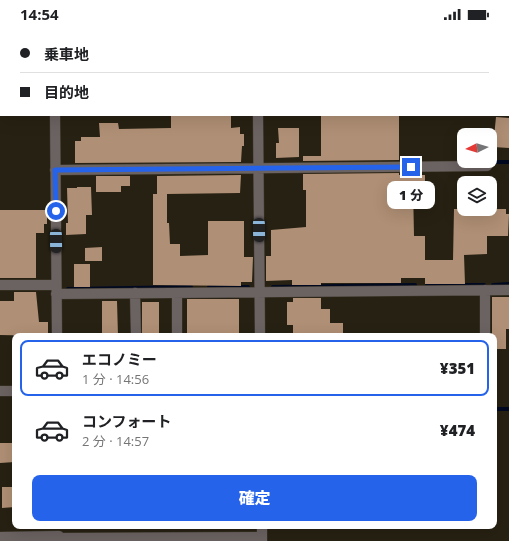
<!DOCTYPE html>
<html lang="ja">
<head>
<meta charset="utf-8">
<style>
	:root { --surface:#fff; --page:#f2f2f2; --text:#202124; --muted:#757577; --line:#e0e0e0; --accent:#2563eb }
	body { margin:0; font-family:"Open Sans","Noto Sans JP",sans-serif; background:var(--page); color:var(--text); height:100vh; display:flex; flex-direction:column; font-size:15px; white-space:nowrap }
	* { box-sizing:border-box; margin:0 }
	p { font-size:13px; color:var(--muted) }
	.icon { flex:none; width:22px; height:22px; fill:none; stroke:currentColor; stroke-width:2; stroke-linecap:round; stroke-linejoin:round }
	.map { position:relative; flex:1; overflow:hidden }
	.side { position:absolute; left:12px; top:305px; width:485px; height:196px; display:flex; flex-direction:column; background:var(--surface); border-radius:8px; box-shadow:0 4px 16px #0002 }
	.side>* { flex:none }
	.top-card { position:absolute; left:0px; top:0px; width:509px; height:88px; box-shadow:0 4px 16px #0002; display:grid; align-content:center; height:88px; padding:0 20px; background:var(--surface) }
	.needle { width:26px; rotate:265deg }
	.fabs { position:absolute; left:457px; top:100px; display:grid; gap:8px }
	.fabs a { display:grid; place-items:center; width:40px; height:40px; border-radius:8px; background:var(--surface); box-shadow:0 4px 16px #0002; font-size:20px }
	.end { position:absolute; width:18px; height:18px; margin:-9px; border:5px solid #2563eb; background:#fff; box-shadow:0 0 0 2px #fff }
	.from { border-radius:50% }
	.bubble { position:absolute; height:28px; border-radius:8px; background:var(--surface); box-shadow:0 4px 16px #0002; font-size:13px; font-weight:800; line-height:28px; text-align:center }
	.car { position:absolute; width:12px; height:24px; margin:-12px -6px; border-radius:5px; box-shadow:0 0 3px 1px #0007; background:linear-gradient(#222 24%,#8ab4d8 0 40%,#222 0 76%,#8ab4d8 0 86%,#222 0) }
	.top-card b { display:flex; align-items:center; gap:14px; height:38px; font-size:15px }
	.top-card b+b { border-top:1px solid var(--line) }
	.top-card i { width:10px; height:10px; background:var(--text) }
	ul { padding:7px 0 0; list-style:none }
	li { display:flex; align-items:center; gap:12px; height:56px; margin:0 8px 6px; padding:0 12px; border:2px solid transparent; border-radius:8px }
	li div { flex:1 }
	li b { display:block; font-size:15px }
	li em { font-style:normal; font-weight:800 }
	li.active { border-color:var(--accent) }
	li>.icon { width:36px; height:36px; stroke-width:1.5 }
	.button { display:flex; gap:8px; margin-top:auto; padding:8px 20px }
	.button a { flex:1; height:46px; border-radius:8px; background:var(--accent); color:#fff; font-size:16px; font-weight:800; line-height:46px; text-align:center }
	.status { display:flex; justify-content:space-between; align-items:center; height:28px; padding:0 20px; background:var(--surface); direction:ltr }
	.status svg { height:11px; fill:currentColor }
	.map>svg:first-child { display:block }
</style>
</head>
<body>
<div class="status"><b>14:54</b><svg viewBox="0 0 49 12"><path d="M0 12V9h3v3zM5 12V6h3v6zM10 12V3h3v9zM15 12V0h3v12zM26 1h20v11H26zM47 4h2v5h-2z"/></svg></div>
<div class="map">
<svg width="509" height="513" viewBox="0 0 509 513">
	<rect width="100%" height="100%" fill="#272113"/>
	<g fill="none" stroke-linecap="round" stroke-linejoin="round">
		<path stroke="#010921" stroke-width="4" d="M486,134h23
			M427,257h57
			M493,257l16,-1
			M209,259h39
			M273,259l142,-2
			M68,261l123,-2
			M494,381h15"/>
	</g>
	<path fill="#af8f75" d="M171,87h60v13l9,-1v7h4v12h-2l-1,16 -166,1v-22h6v-4h19l-1,-14h19l1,6 52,-1z
		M321,87h78v45l-96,1v-5h18z
		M496,89l13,1v30l-16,-1z
		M278,100h21v29l-23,1v-15h3z
		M399,145v2h26v11h-12l1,50h11v24h28l1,-51h52v5h3l-1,22h-21v18l-23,1 1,29h-40v-6h-24v5h-80v2h-29v-5l-26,1v-25h5v-26l35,-3v-37h-3v-16z
		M241,147l-1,18 -73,1v29h2l1,21h10v12l28,-1v-34h36v36h9l-1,25h-11v4l-88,-1v-91h4v-18z
		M96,148h34v10h-9v6h-25z
		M77,159h14l1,28h-6v19l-20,1v-12h2l-1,-35h10z
		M0,182h47v14h-3v9h-8v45h-36z
		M102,219v14h-17v-13z
		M74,236h16v23h-16z
		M14,264h22l3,30h9v14l-48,-1v-34h14z
		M492,269h17v32h-3v20h-12v-13h-2z
		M293,270h28v11h9v14h13v13h-50v-11h-6v-23h6z
		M187,271h52v34h-4v3h-48z
		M102,273h15l1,35h-16z
		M142,274h17v34h-17z
		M0,415h15v19l-15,1z
		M2,459h13v20l-13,1z"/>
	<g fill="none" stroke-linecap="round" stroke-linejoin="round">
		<defs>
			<path id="street" d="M295,0v1
				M428,1v-1
				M55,87l2,221
				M258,87l2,221
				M55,142l432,-4
				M0,257h56
				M485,262v46
				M135,265l1,43
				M177,265v43
				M56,266l453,-4
				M0,363h15
				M0,509l59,-1
				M59,510l203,-1
				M262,513v-15"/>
			<path id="secondary" d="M54,0l5,1
				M508,73h1"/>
		</defs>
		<use href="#street" stroke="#413b2e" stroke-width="11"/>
		<use href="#secondary" stroke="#413b2e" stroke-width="11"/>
		<use href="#street" stroke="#6b6262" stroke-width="10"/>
		<use href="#secondary" stroke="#958786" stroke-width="10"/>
	</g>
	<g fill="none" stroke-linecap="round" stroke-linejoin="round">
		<path stroke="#2563eb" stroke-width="5" d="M56,183l-1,-41 356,-3"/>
	</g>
</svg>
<div class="fabs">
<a><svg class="needle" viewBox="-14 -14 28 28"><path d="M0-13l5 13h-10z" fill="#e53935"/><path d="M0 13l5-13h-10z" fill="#757577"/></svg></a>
<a><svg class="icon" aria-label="layers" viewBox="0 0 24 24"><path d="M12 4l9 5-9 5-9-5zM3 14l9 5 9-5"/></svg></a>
</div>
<i class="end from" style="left:56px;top:183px"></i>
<i class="end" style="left:411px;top:139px"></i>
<div class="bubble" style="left:387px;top:153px;width:48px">1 分</div>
<i class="car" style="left:259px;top:202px;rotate:179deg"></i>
<i class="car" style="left:56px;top:213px;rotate:179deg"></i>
<div class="top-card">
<b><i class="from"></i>乗車地</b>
<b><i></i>目的地</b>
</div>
<section class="side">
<ul>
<li class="active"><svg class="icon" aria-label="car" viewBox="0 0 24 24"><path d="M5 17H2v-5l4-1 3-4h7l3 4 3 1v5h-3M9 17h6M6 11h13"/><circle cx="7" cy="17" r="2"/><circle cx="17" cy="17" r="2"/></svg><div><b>エコノミー</b><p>1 分 · 14:56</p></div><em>¥351</em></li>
<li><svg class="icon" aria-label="car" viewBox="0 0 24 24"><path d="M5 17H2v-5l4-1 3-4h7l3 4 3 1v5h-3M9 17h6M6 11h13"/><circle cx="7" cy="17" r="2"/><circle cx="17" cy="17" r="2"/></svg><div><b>コンフォート</b><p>2 分 · 14:57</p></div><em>¥474</em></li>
</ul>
<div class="button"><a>確定</a></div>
</section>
</div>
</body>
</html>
